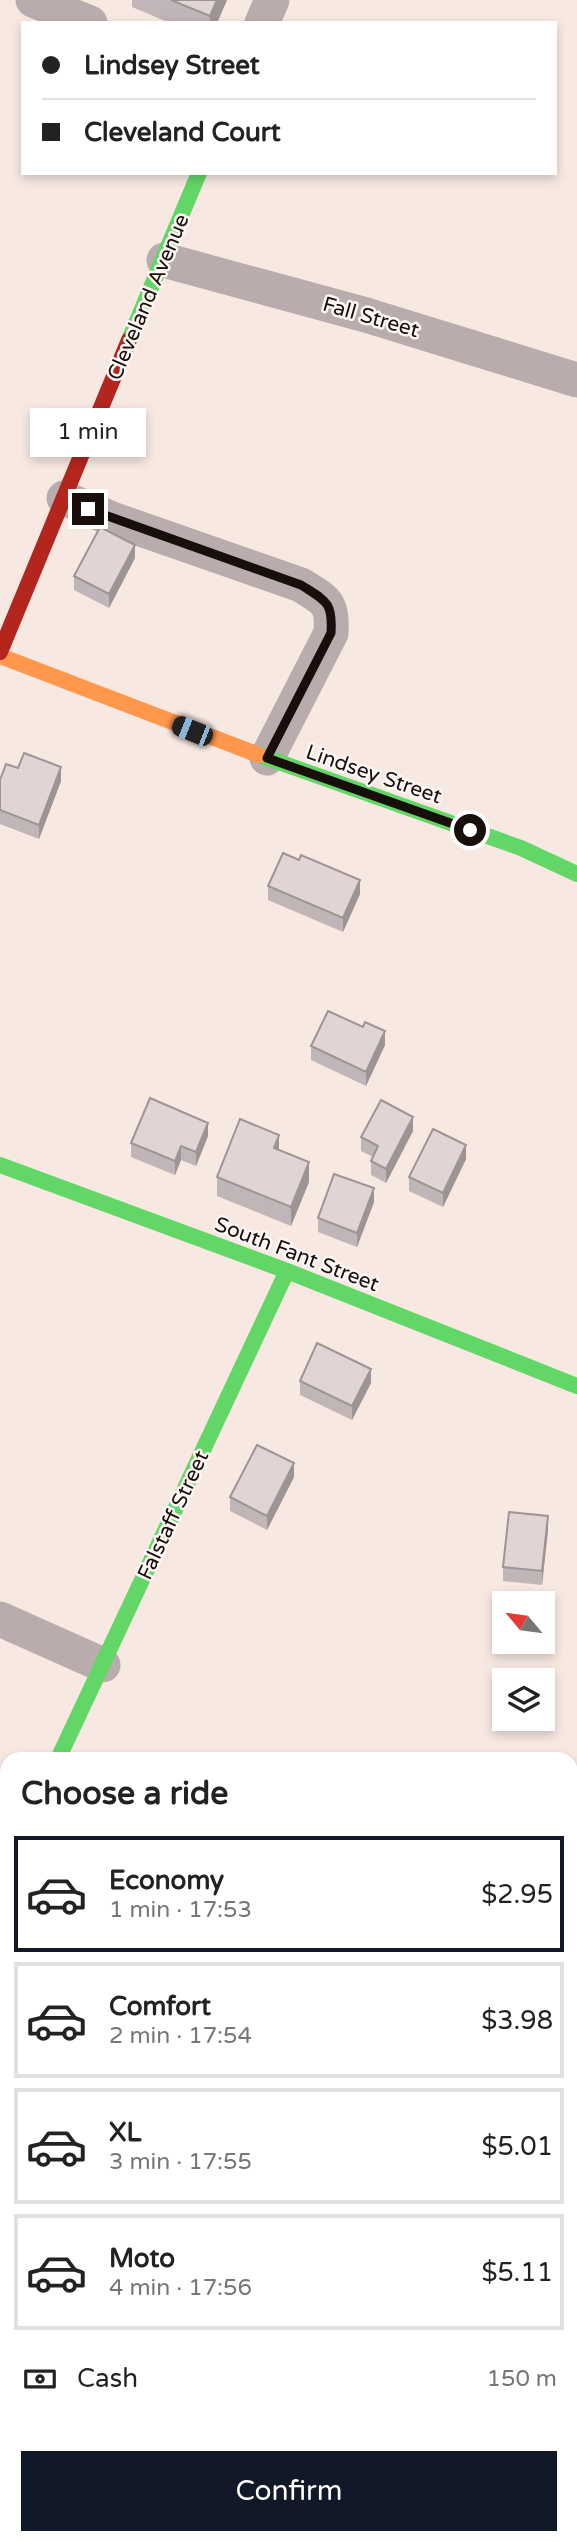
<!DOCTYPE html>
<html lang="en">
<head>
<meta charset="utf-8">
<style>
	:root { --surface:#fff; --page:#f6f6f6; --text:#222; --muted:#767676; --line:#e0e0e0; --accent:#111827 }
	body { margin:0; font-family:"Varela Round",sans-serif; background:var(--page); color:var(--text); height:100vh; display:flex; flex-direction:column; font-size:26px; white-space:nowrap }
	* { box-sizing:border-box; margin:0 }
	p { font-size:23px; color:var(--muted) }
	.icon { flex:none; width:38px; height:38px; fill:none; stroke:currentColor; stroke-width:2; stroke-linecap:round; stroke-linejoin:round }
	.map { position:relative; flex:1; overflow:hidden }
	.details { position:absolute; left:0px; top:1752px; width:578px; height:793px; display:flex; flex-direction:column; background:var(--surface); border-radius:21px 21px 0 0; box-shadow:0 4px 10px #0003 }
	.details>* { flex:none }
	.top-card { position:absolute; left:21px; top:21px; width:536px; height:154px; border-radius:0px; box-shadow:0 4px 10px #0003; display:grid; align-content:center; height:154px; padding:0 21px; background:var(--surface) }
	.needle { width:46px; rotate:299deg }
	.buttons { position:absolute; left:492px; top:1591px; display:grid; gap:14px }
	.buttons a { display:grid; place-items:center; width:63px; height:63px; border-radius:0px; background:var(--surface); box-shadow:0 4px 10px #0003; font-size:35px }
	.end { position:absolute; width:32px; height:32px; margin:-16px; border:9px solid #180e0a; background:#fff; box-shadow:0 0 0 4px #fff }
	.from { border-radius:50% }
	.bubble { position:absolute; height:49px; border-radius:0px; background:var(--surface); box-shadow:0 4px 10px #0003; font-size:23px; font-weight:600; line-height:49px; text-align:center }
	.car { position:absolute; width:21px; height:42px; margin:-21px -10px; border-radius:9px; box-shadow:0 0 5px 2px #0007; background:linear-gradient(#222 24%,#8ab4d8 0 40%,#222 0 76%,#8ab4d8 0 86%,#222 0) }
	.top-card b { display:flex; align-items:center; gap:24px; height:66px; font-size:26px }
	.top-card b+b { border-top:2px solid var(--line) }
	.top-card i { width:18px; height:18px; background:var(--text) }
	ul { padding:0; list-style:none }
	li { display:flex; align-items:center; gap:21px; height:116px; margin:0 14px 10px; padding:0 7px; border:4px solid var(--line); border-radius:0px }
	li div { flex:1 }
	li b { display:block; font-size:26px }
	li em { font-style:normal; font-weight:600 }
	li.on { border-color:var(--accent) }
	li>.icon { width:63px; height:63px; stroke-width:1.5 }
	h2 { padding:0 21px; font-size:32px; line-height:84px }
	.pay { display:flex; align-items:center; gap:18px; height:77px; padding:0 21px; font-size:26px }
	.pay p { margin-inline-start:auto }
	.action { display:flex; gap:14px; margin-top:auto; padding:14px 21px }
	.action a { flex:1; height:80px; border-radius:0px; background:var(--accent); color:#fff; font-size:28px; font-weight:600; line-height:80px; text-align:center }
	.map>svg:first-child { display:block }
</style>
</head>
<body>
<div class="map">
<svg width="577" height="2544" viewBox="0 0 577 2544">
	<rect width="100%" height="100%" fill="#f7e8e2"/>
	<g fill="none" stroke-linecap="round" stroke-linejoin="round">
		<path stroke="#b9acac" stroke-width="35" d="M33,0l57,23
			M262,23l10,-23
			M164,260l202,55 211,65
			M64,498l48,21 189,66c25,16 32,17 30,48l-64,125
			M0,1619l103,46
			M0,1887l7,-18
			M0,2055l7,2"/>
		<path stroke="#63d668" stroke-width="16" d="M129,340l70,-167
			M259,755l262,93 56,26
			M0,1165l287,106 290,115
			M58,1759l229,-488
			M0,2469l7,2"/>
		<path stroke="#ff974d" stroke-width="16" d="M0,656l259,99
			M212,2538l20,6"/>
		<path stroke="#b3261e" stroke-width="16" d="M0,652l129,-312"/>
	</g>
	<path fill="#c1b6b7" d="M132,0h95l-10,23h-47l-38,-16z
		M135,558l-26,50 -35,-18v-14z
		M18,768l43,13 -22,58 -39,-15v-44z
		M268,886l92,8 -17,38 -75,-32z
		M363,1027l22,18 -19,41 -55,-26v-14z
		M413,1131l-27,52 -15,-8v-14l2,-4 -12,-6v-14z
		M208,1136l-12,30 -15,-6 -6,15 -44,-18v-14z
		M466,1159l-23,48 -34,-16v-14z
		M217,1177l92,5 -18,44 -74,-30z
		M374,1202l-17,45 -39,-15v-14z
		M300,1381l71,2 -19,37 -52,-25z
		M294,1477l-27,53 -37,-19v-14z
		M548,1530l-6,55 -39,-4v-14z"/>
	<path fill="#9d9495" d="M217,0h10l-10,23h-7v-7z
		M135,545v13l-26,50v-14z
		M61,767v14l-22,58v-14z
		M360,880v14l-17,38v-14z
		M385,1031v14l-19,41v-14z
		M413,1117v14l-27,52v-14z
		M208,1123v13l-12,30v-14z
		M279,1135v19l-5,-6z
		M466,1145v14l-23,48v-14z
		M181,1146v14l-6,15v-14z
		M309,1162v20l-18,44v-19z
		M374,1188v14l-17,45v-14z
		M371,1369v14l-19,37v-14z
		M294,1463v14l-27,53v-14z
		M548,1516v14l-6,55v-14z"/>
	<path fill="#e0d4d5" stroke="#9d9495" stroke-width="2" d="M171,0h46l-7,16z
		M100,527l35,18 -26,49 -35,-18z
		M24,753l37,14 -22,58 -39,-15v-30l6,-16 12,4z
		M283,853l16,7 2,-5 59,25 -17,38 -75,-32z
		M328,1011l35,16 2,-5 20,9 -19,41 -55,-26z
		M150,1098l58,25 -12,29 -15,-6 -6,15 -44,-18z
		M381,1100l32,17 -27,52 -15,-8 7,-15 -17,-9z
		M240,1119l39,16 -5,13 35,14 -18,45 -74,-30z
		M433,1129l33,16 -23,48 -34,-16z
		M334,1174l40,14 -17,45 -39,-15z
		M317,1343l54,26 -19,37 -52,-25z
		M257,1445l37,18 -27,53 -37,-19z
		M509,1512l39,4 -6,55 -39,-4z"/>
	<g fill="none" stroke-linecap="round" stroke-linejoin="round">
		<path stroke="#180e0a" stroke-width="9" d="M88,509l213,76c25,16 32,17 30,48l-64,125 203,72"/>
	</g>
	<g text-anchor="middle" stroke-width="5" stroke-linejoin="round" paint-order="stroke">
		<g font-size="21" fill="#180e0a" stroke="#fdf6f4">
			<text transform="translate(148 297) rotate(-67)" y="7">Cleveland Avenue</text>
			<text transform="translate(371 317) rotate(16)" y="7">Fall Street</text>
			<text transform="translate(374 774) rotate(19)" y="7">Lindsey Street</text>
			<text transform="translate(297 1254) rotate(21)" y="7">South Fant Street</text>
			<text transform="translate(173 1515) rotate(-65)" y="7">Falstaff Street</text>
		</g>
	</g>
</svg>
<div class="buttons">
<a><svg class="needle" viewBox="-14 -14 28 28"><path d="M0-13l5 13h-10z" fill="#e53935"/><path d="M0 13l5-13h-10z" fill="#767676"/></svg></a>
<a><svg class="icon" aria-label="layers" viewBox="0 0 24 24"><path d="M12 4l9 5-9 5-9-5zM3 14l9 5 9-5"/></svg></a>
</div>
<i class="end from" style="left:470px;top:830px"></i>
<i class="end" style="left:88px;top:509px"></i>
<div class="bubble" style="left:30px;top:408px;width:116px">1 min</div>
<i class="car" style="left:192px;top:731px;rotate:292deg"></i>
<div class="top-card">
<b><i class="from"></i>Lindsey Street</b>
<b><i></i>Cleveland Court</b>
</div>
<section class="details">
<h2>Choose a ride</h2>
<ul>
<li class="on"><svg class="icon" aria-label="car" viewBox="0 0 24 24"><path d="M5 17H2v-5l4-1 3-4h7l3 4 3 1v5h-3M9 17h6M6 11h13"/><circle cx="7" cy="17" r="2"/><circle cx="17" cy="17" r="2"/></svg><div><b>Economy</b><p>1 min · 17:53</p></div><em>$2.95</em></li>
<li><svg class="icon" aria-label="car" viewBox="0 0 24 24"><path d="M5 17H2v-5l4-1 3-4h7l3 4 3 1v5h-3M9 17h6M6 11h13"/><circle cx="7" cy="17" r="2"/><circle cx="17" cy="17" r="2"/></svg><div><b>Comfort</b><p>2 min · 17:54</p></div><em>$3.98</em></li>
<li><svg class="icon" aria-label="car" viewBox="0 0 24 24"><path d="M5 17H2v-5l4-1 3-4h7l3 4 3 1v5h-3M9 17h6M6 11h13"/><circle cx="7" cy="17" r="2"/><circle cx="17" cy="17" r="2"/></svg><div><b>XL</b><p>3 min · 17:55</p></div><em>$5.01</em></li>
<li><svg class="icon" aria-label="car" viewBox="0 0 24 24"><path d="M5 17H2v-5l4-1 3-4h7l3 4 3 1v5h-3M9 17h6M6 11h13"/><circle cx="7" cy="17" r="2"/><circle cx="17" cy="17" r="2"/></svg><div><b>Moto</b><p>4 min · 17:56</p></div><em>$5.11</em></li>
</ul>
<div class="pay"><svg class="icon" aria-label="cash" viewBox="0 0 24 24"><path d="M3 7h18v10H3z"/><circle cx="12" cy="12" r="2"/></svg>Cash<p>150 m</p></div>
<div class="action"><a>Confirm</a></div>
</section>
</div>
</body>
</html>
